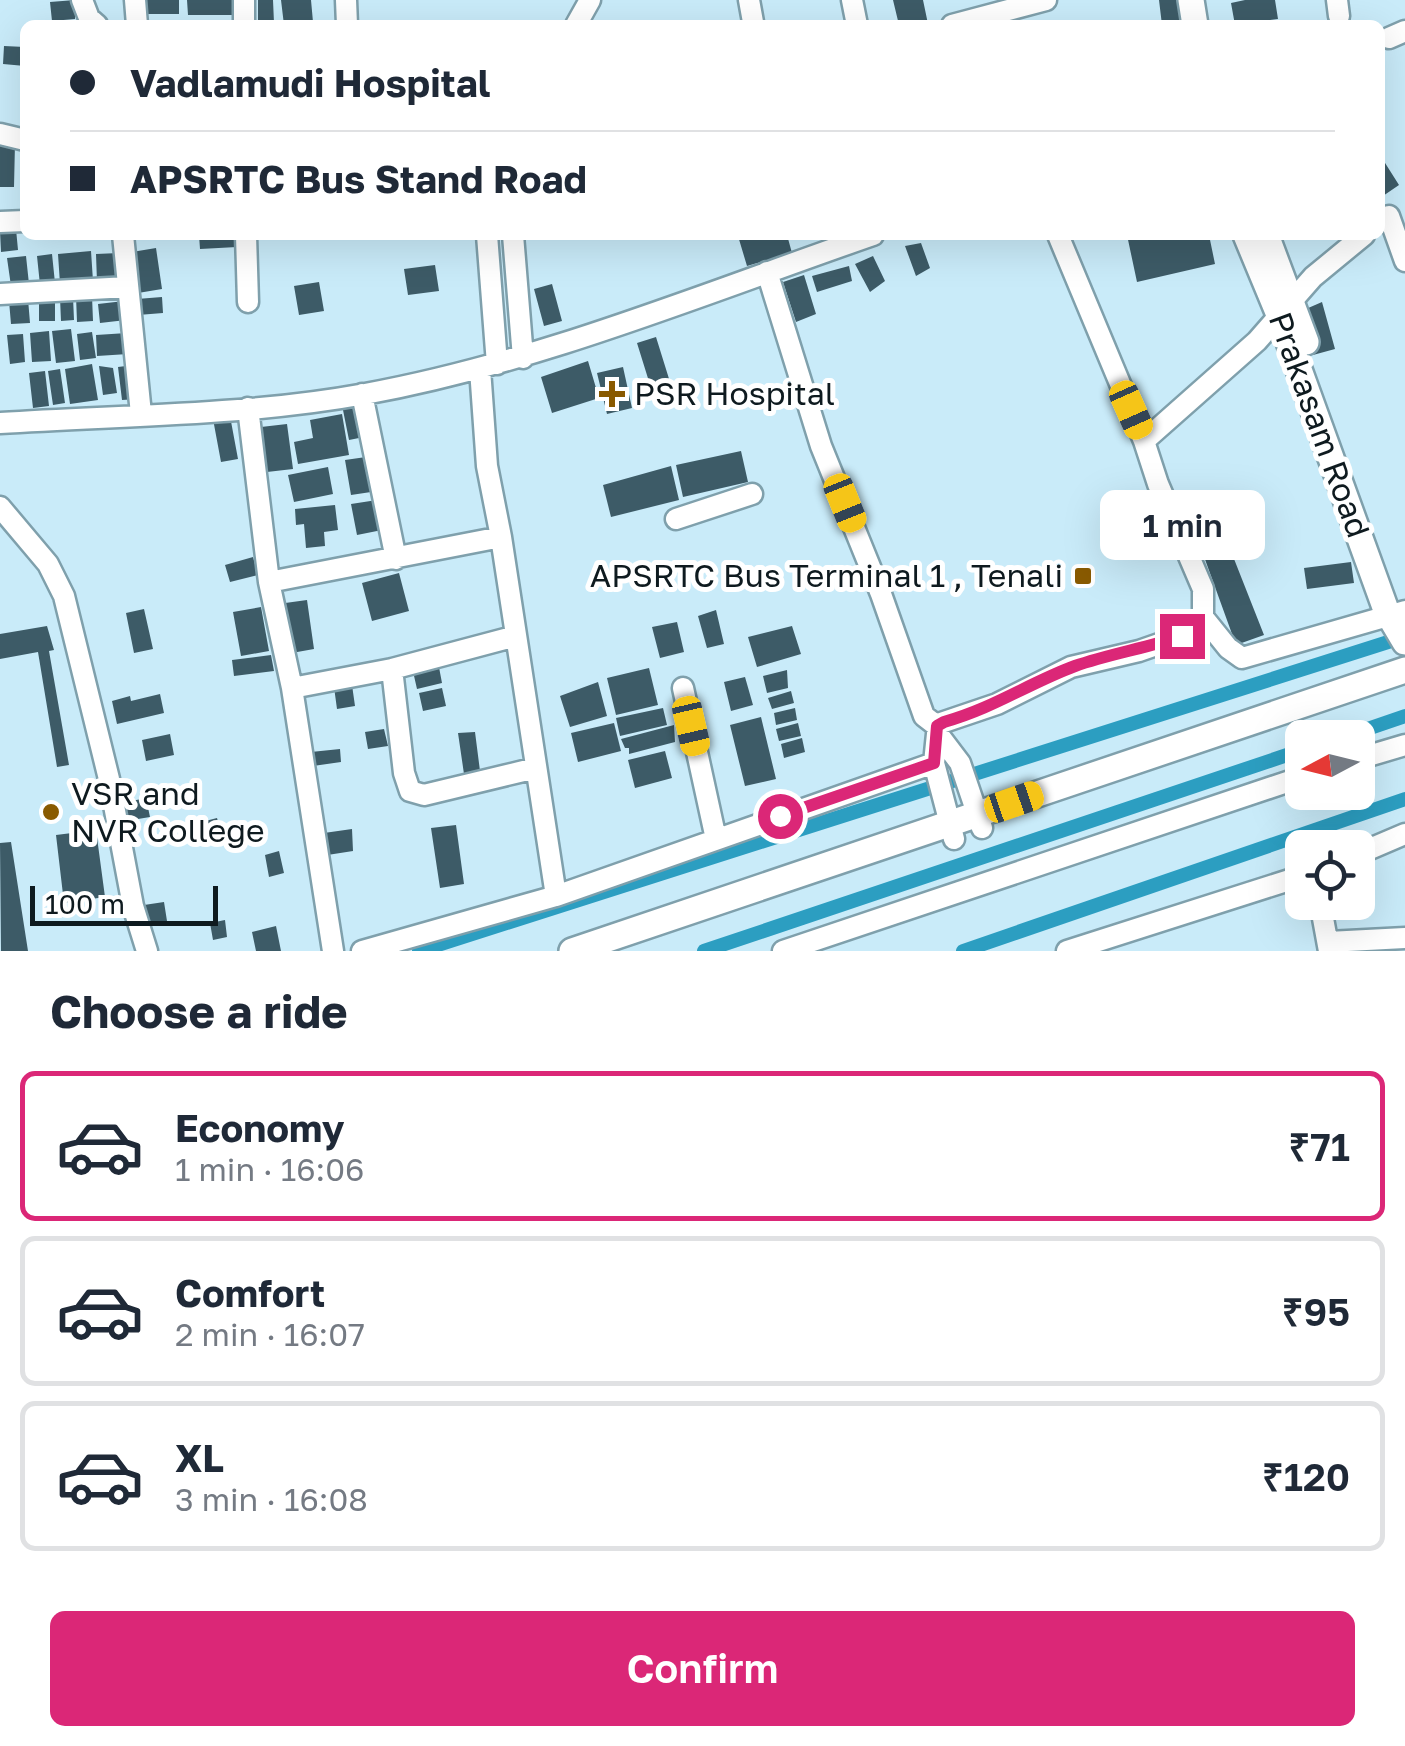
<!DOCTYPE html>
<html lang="en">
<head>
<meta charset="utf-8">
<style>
	:root { --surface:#fff; --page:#f6f6f7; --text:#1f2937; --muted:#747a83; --line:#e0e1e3; --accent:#db2777 }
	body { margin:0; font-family:"Golos Text",sans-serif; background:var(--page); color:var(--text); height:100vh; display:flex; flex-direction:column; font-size:38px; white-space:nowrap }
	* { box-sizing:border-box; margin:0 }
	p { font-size:32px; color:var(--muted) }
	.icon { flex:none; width:55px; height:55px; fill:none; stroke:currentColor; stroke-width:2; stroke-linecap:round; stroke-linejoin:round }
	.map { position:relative; height:951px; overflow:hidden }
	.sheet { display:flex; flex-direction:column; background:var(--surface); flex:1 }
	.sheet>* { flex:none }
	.guide { position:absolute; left:20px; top:20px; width:1365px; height:220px; border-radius:15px; box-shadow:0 10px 40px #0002; display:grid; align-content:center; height:220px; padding:0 50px; background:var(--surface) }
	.needle { width:65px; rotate:263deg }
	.buttons { position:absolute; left:1285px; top:720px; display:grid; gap:20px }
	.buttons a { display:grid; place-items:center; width:90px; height:90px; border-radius:15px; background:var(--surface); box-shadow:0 10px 40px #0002; font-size:50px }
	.scale { position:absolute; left:30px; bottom:25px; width:188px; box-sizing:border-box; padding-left:10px; border:5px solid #0e1a1f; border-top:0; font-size:28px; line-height:35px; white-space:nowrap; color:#0e1a1f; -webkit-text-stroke:8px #fff; paint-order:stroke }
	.end { position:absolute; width:45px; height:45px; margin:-22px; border:12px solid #db2777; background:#fff; box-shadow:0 0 0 5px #fff }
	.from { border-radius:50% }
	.bubble { position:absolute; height:70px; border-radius:15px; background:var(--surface); box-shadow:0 10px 40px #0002; font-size:32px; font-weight:600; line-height:70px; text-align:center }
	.car { position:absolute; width:30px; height:60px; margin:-30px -15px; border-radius:12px; box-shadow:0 0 8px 2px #0007; background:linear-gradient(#f5c518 24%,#345 0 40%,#f5c518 0 76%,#345 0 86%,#f5c518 0) }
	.guide b { display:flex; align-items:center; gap:35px; height:95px; font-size:38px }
	.guide b+b { border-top:2px solid var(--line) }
	.guide i { width:25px; height:25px; background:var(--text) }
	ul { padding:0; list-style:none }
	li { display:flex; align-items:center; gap:30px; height:150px; margin:0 20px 15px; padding:0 30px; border:5px solid var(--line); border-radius:15px }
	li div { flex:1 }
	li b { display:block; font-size:38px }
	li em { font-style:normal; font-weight:600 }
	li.selected { border-color:var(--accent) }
	li>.icon { width:90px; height:90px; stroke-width:1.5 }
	h2 { padding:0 50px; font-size:45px; line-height:120px }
	.action { display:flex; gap:20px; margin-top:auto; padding:20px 50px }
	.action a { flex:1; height:115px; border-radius:15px; background:var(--accent); color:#fff; font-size:40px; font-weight:600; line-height:115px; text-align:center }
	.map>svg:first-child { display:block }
</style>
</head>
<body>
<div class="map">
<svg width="1405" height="951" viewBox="0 0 1405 951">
	<rect width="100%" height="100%" fill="#c9ebf9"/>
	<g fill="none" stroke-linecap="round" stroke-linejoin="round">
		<path stroke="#2c9ec1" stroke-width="14" d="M1341,738l64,-22
			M419,951l985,-314
			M704,951l598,-201
			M963,951l442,-152"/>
	</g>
	<path fill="#3d5b67" d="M75,0v19l-23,2 -2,-19z
		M146,0h33v14h-33z
		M187,0h47v15h-46z
		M258,0h15l1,23h-16z
		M281,0h30l2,22 -29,3z
		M893,0h30l5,24 -29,1z
		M1159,0h21l4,25h-22z
		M1245,0h30l3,19 -43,6 -4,-22z
		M4,46l21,1v19l-22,-2z
		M0,143h15l-1,44h-14z
		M1380,155l19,30 -19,13z
		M16,229l2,21 -17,2 -1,-21z
		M199,235h37l1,12 -37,2z
		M787,235l5,18 -45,13 -9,-30z
		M1127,235h82l6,29 -78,18z
		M921,243l9,25 -14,8 -11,-30z
		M156,248l6,41 -24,4 -6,-41z
		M91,251l2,30 -33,3 -2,-30z
		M119,253l1,28 -23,1 -1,-28z
		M52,254l3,29 -15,2 -3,-29z
		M26,256l3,28 -18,2 -4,-28z
		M873,256l12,25 -15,11 -15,-28z
		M435,265l4,26 -31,4 -4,-26z
		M849,266l3,15 -35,11 -5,-16z
		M804,275l12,39 -20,8 -13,-40z
		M319,282l5,29 -25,4 -5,-29z
		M552,284l10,37 -18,5 -10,-37z
		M76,296h16l1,25 -16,1z
		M73,297l1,23 -13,1 -1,-23z
		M162,297l1,16 -25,2 -1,-16z
		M39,298h16v23h-16z
		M28,299l2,24 -19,1 -2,-23z
		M124,301l2,19 -26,3 -2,-19z
		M1322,302l13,47 -22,6 -14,-43z
		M71,329l4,32 -19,2 -4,-32z
		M49,331l2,30 -19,1 -2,-29z
		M92,332l4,26 -16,2 -3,-26z
		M127,333l1,21 -31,2 -1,-21z
		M23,334l2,28 -15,2 -3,-29z
		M656,337l14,45 -19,6 -14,-45z
		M588,361l11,37 -47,15 -11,-36z
		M92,364l6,36 -28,4 -5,-35z
		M134,365l4,34 -16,1 -4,-33z
		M99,366l14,2 4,25 -14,2z
		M623,367l9,41 -25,6 -10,-41z
		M60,369l5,34 -12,2 -5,-34z
		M45,371l4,35 -16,2 -4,-35z
		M357,402l7,35 -15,3 -7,-35z
		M342,414l7,41 -51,9 -4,-22 19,-4 -3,-18z
		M230,416l8,43 -17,3 -8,-43z
		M287,424l6,45 -26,3 -6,-45z
		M741,451l7,31 -65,15 -7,-32z
		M366,457l5,35 -20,3 -6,-35z
		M671,466l8,34 -68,17 -8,-32z
		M328,467l5,27 -39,8 -6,-27z
		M377,500l5,30 -25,5 -6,-31z
		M335,505l3,25 -14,2 1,14 -19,2 -2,-24 -8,1 -1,-16z
		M1223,531l41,104 -28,10 -38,-105z
		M253,557l5,18 -28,7 -5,-17z
		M1351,562l3,21 -47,6 -3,-21z
		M399,573l10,38 -37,10 -10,-38z
		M307,600l7,49 -28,5 -8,-50z
		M261,607l8,44 -28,5 -8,-44z
		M144,609l9,40 -19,4 -8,-40z
		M716,610l8,34 -17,4 -9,-32z
		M677,622l7,30 -24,6 -8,-31z
		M47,626l7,24 -5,1 20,114 -12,2 -19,-115 -38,7v-25z
		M792,626l9,28 -44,13 -9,-30z
		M271,655l3,16 -40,5 -2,-16z
		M438,662l4,21 -25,6 -5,-22z
		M649,668l9,37 -42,10 -9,-37z
		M787,670l1,18 -21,5 -4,-17z
		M745,677l8,28 -22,6 -7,-29z
		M598,682l9,34 -37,11 -10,-31z
		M352,685l3,21 -18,3 -3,-22z
		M442,688l4,18 -23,5 -4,-18z
		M791,691l3,12 -22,6 -4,-11z
		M160,694l4,19 -47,11 -5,-23 18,-5 1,5z
		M663,708l4,17 -47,11 -4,-18z
		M795,708l2,12 -21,5 -2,-12z
		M761,717l15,62 -31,7 -15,-61z
		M614,723l7,28 -43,11 -7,-29z
		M798,723l3,13 -22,5 -3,-12z
		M674,725l1,17 -46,12v-6h-4l-4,-9z
		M384,729l4,17 -20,3 -3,-17z
		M475,732l5,39 -16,3 -6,-41z
		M170,734l4,21 -28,6 -4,-21z
		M802,738l3,14 -21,6 -3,-14z
		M340,749l1,13 -28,4 -2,-14z
		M665,751l7,27 -37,10 -7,-28z
		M146,798l4,19 -24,4 -4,-18z
		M217,818l5,19 -28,7 -4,-19z
		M456,825l8,59 -24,4 -9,-60z
		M352,829l1,22 -32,5 -4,-22z
		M96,830l9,67 -41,6 -8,-68z
		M11,842l17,109h-27l-1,-108z
		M279,851l5,22 -15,4 -4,-22z
		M164,902l3,19 -21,3 -2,-19z
		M225,920l2,17 -14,3 -3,-17z
		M276,926l5,25h-25l-4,-19z"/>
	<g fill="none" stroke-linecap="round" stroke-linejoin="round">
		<defs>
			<path id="minor" d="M82,0l7,18 8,7
				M135,0l2,25
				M346,0l1,25
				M749,0l4,22
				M852,0l5,25
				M1337,0l2,16
				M244,25v-25
				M576,25l14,-25
				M952,25l94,-25
				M1389,38l16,-7
				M0,134l25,6
				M1389,216l16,45
				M0,222l25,-1
				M123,235l18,179
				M246,235l2,67
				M487,235l10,129
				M513,235l10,123
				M1058,235l86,206
				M767,272l54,174 60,148 43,122 13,10
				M0,294l128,-7
				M480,369l7,97 14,71 55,359
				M362,394l34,165
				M248,408l21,174 23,106 41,263
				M0,423c121,-8 245,-7 365,-29 175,-32 340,-101 508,-159
				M0,507l48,57 16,32 45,183 24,127 14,45
				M676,519l76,-25
				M269,582l232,-45
				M1203,617l25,31 14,10 163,-47
				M392,669l12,104 6,18 14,4 112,-27
				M292,688l100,-19 124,-33
				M683,688l33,151
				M938,734l22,29 22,65
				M1358,759l47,-14
				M954,839l-20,-76 4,-39 59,-20 74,-37 68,-16 43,-15 21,-19v-28l-45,-105 -14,-43 113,-100 56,-64 51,-42
				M1358,854l47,-20
				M1320,902l9,49
				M1328,942l77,-4
				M362,951l194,-55 378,-133
				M783,951l519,-174
				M1067,951l235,-75"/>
			<path id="major" d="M1191,0l4,25
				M1246,235l34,82 106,293 19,32
				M1266,235l40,107
				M572,951l833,-281"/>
		</defs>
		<use href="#minor" stroke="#7fa0ac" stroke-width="25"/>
		<use href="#major" stroke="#7fa0ac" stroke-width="30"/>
		<use href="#minor" stroke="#fff" stroke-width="20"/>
		<use href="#major" stroke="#fff" stroke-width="25"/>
	</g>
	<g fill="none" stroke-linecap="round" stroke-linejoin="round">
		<path stroke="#db2777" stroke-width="12" d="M780,816l154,-53 3,-37 7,-4c50,-14 85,-39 131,-56 34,-12 72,-18 107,-30"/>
	</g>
	<g fill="#895a00" stroke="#fff" stroke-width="4">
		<path d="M607 379h10v10h10v10h-10v10h-10v-10h-10v-10h10z"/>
		<rect x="1073" y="566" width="20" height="20" rx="5"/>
		<circle cx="51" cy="812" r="10"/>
	</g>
	<g text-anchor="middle" stroke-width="10" stroke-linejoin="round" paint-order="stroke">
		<g font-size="32" fill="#0e1a1f" stroke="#fff" text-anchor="start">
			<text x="634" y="405">PSR Hospital</text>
			<text x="1063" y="587" text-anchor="end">APSRTC Bus Terminal 1 , Tenali</text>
			<text x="71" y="805">VSR and<tspan x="71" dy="37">NVR College</tspan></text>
		</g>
		<g font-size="32" fill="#0e1a1f" stroke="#fff">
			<text transform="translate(1319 425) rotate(70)" y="11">Prakasam Road</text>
		</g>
	</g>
</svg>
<div class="buttons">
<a><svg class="needle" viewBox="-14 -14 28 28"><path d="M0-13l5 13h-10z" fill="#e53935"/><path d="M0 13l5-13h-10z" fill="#747a83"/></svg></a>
<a><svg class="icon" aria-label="locate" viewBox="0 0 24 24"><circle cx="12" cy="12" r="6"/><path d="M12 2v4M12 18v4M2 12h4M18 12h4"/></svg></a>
</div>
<div class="scale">100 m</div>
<i class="end from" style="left:780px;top:816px"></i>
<i class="end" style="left:1182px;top:636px"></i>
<div class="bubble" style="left:1100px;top:490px;width:165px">1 min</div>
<i class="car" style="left:1131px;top:410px;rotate:156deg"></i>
<i class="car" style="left:845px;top:503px;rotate:158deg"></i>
<i class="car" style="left:691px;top:726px;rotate:167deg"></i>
<i class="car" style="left:1014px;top:802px;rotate:71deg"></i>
<div class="guide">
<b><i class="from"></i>Vadlamudi Hospital</b>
<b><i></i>APSRTC Bus Stand Road</b>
</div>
</div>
<section class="sheet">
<h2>Choose a ride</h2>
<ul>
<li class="selected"><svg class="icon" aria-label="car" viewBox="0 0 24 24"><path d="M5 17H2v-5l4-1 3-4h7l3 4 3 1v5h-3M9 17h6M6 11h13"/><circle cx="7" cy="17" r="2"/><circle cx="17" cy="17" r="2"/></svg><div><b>Economy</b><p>1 min · 16:06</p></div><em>₹71</em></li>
<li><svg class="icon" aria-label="car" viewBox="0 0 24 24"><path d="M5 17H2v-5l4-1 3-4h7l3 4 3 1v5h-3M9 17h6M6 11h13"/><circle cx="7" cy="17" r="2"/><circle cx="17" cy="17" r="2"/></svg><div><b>Comfort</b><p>2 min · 16:07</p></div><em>₹95</em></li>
<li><svg class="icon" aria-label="car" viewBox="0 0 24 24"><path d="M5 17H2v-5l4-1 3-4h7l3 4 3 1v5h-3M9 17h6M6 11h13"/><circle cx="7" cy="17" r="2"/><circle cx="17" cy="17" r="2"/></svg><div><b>XL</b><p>3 min · 16:08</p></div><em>₹120</em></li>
</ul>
<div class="action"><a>Confirm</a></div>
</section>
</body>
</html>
